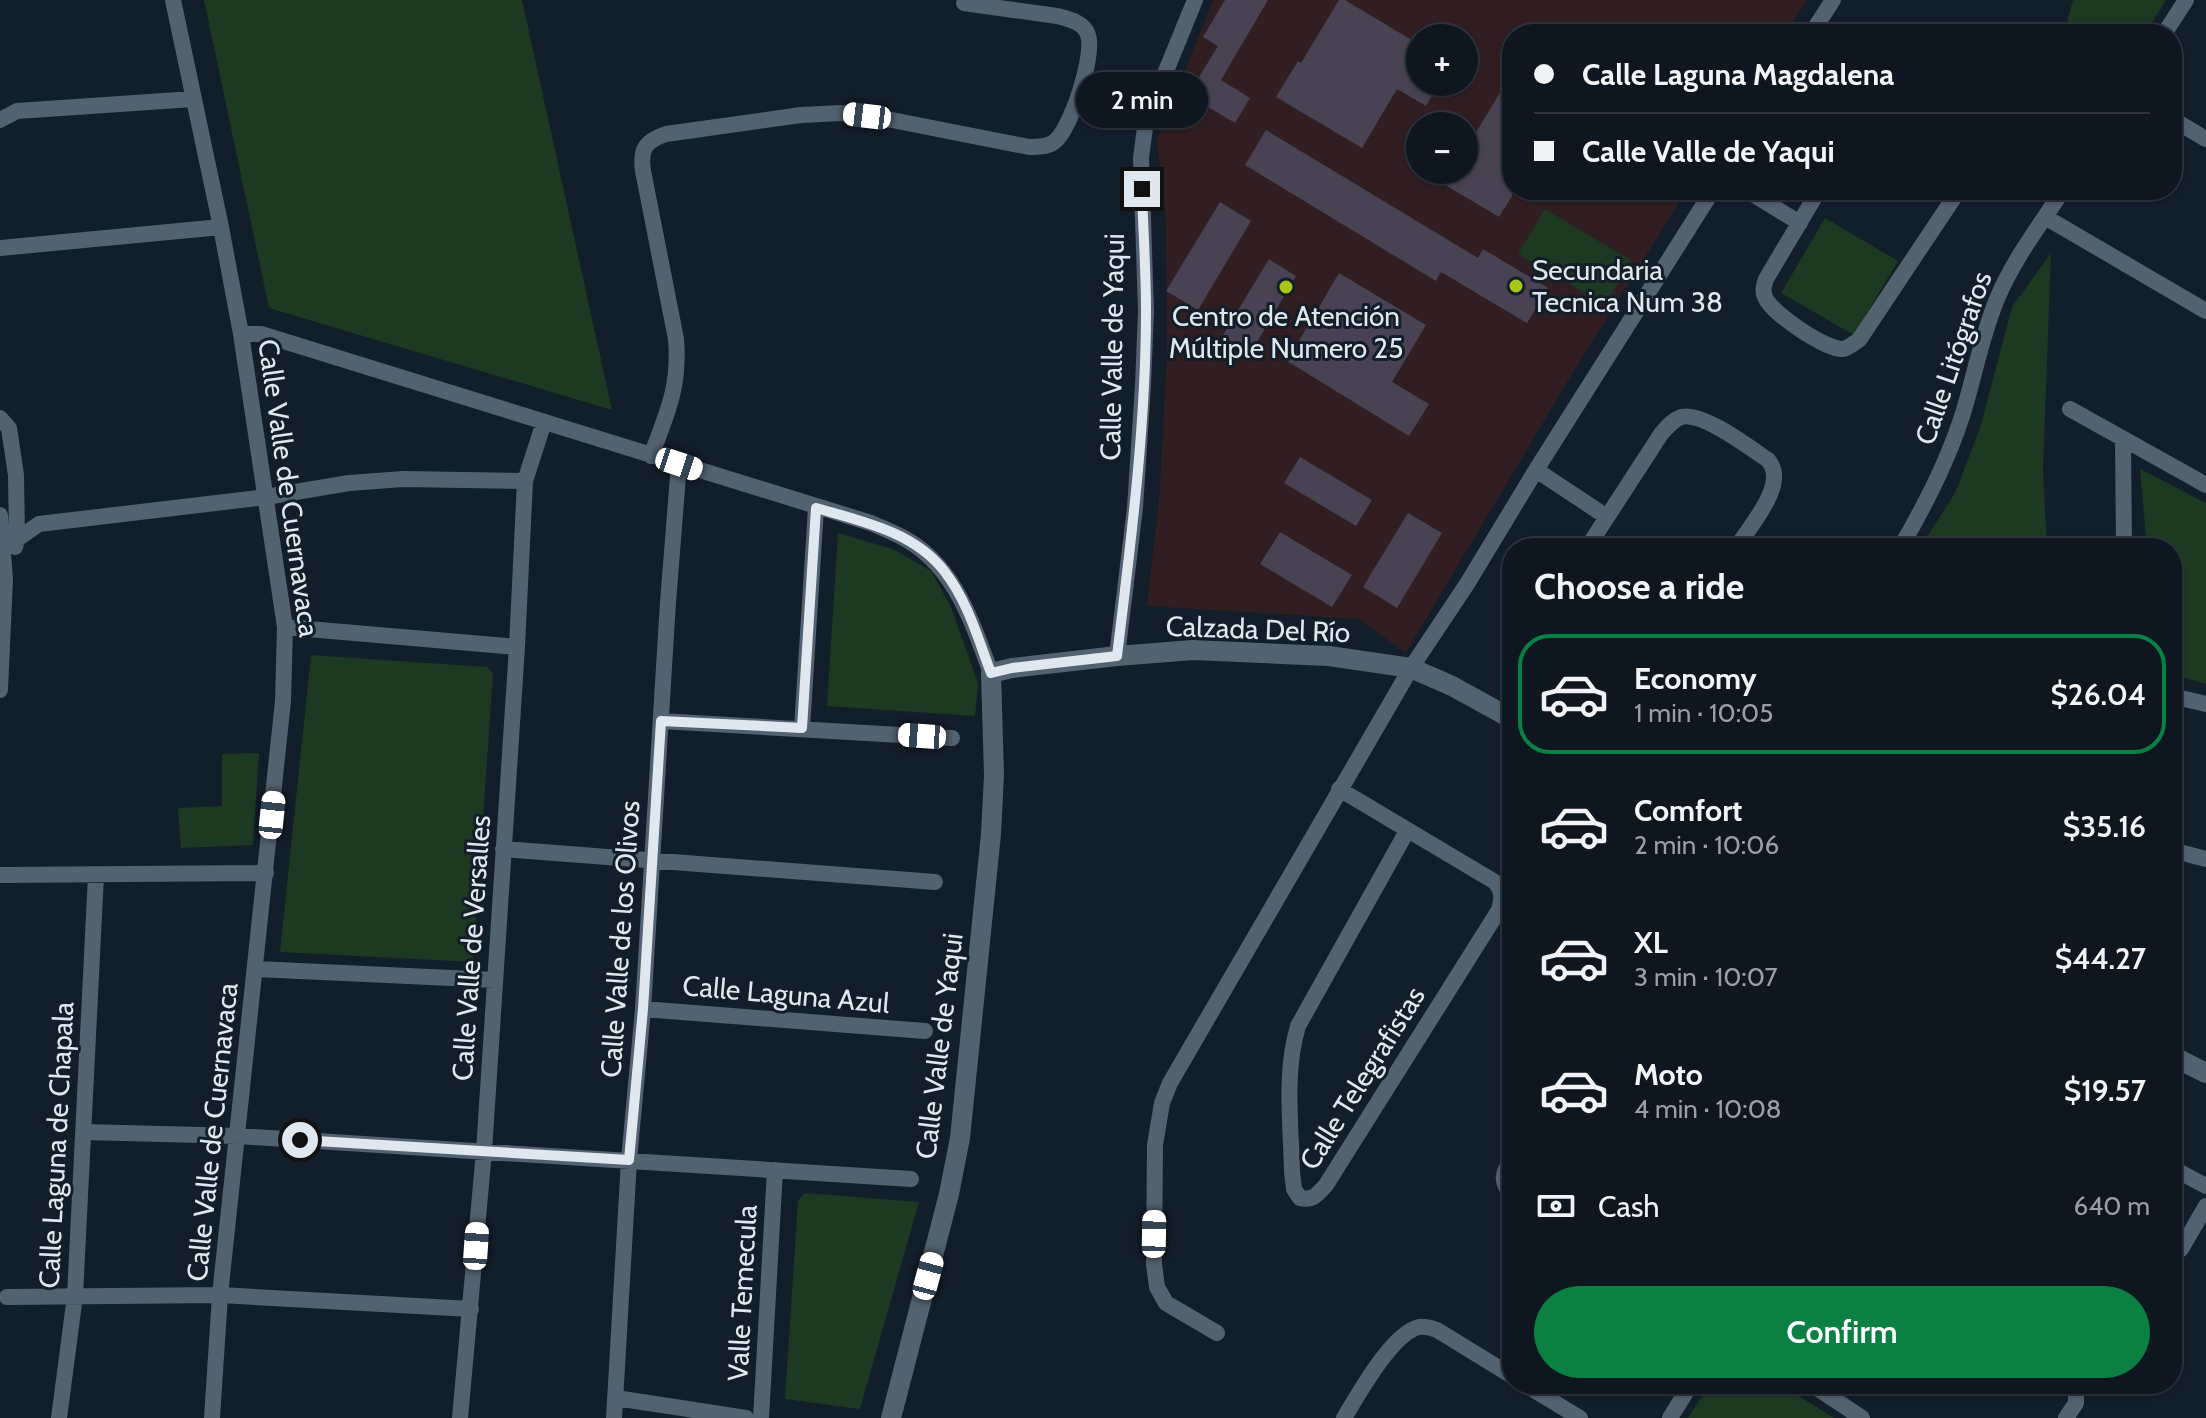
<!DOCTYPE html>
<html lang="en">
<head>
<meta charset="utf-8">
<style>
	:root { --surface:#0e1620; --page:#171f29; --text:#f1f3f6; --muted:#9b9fa5; --line:#2e353e; --accent:#0b8043 }
	body { margin:0; font-family:Cabin,sans-serif; background:var(--page); color:var(--text); height:100vh; display:flex; flex-direction:column; font-size:30px; white-space:nowrap }
	* { box-sizing:border-box; margin:0 }
	p { font-size:26px; color:var(--muted) }
	.icon { flex:none; width:44px; height:44px; fill:none; stroke:currentColor; stroke-width:2; stroke-linecap:round; stroke-linejoin:round }
	.map { position:relative; flex:1; overflow:hidden }
	.details { position:absolute; left:1502px; top:538px; width:680px; height:856px; display:flex; flex-direction:column; background:var(--surface); border-radius:32px; box-shadow:0 2px 6px #0004,0 0 0 2px var(--line) }
	.details>* { flex:none }
	.banner { position:absolute; left:1502px; top:24px; width:680px; height:176px; border-radius:32px; box-shadow:0 2px 6px #0004,0 0 0 2px var(--line); display:grid; align-content:center; height:176px; padding:0 32px; background:var(--surface) }
	.controls { position:absolute; left:1406px; top:24px; display:grid; gap:16px }
	.controls a { display:grid; place-items:center; width:72px; height:72px; border-radius:50%; background:var(--surface); box-shadow:0 2px 6px #0004,0 0 0 2px var(--line); font-size:40px }
	.end { position:absolute; width:36px; height:36px; margin:-18px; border:10px solid #dfe7ef; background:#111; box-shadow:0 0 0 4px #111 }
	.from { border-radius:50% }
	.bubble { position:absolute; height:56px; border-radius:28px; background:var(--surface); box-shadow:0 2px 6px #0004,0 0 0 2px var(--line); font-size:26px; font-weight:600; line-height:56px; text-align:center }
	.car { position:absolute; width:24px; height:48px; margin:-24px -12px; border-radius:10px; box-shadow:0 0 6px 2px #0007; background:linear-gradient(#fff 24%,#345 0 40%,#fff 0 76%,#345 0 86%,#fff 0) }
	.banner b { display:flex; align-items:center; gap:28px; height:76px; font-size:30px }
	.banner b+b { border-top:2px solid var(--line) }
	.banner i { width:20px; height:20px; background:var(--text) }
	ul { padding:0; list-style:none }
	li { display:flex; align-items:center; gap:24px; height:120px; margin:0 16px 12px; padding:0 16px; border:4px solid transparent; border-radius:32px }
	li div { flex:1 }
	li b { display:block; font-size:30px }
	li em { font-style:normal; font-weight:600 }
	li.selected { border-color:var(--accent) }
	li>.icon { width:72px; height:72px; stroke-width:1.5 }
	h2 { padding:0 32px; font-size:36px; line-height:96px }
	.pay { display:flex; align-items:center; gap:20px; height:88px; padding:0 32px; font-size:30px }
	.pay p { margin-inline-start:auto }
	.cta { display:flex; gap:16px; margin-top:auto; padding:16px 32px }
	.cta a { flex:1; height:92px; border-radius:48px; background:var(--accent); color:#fff; font-size:32px; font-weight:600; line-height:92px; text-align:center }
	.map>svg:first-child { display:block }
</style>
</head>
<body>
<div class="map">
<svg width="2206" height="1418" viewBox="0 0 2206 1418">
	<rect width="100%" height="100%" fill="#121e2a"/>
	<path fill="#301e23" fill-rule="evenodd" d="M1213,0h594l-21,34h-274v156h175l-120,192 -161,271 -48,-34 -211,-13 12,-105 8,-146 -1,-136 -9,-79zM1420,38h44v44h-44zM1420,126h44v44h-44z"/>
	<path fill="#1e3921" d="M204,0h318l90,410 -343,-102z
		M2073,0h93l-21,34h-81z
		M1545,209l87,52 -27,44 -87,-51z
		M1825,218l73,43 -44,74 -73,-42z
		M2051,253l-8,216 4,79h-127l35,-55 25,-65 32,-121z
		M2140,469l66,34v181l-34,-10v-126h-25z
		M838,533l55,16 38,22 20,36 27,76 -3,33 -148,-10z
		M311,655l176,12 6,7 -20,288 -193,-10z
		M259,753l-6,92 -72,3 -3,-40 44,-2v-52z
		M805,1193l114,9 -59,207 -75,-10 13,-198z
		M1710,1384h69l55,34h-146z"/>
	<path fill="#484252" d="M1225,0h43l-47,80 29,18 -15,25 -47,-28 30,-49 -15,-9z
		M1339,0h6l75,45v37h20l-14,24 -29,-17 -35,59 -86,-51 22,-36 3,2z
		M1501,91l11,6v99l-13,21 -79,-47h44v-18z
		M1266,130l212,128 5,-9 65,39 -21,35 -86,-51 -5,9 -191,-116z
		M1220,202l31,19 -53,89 -32,-19z
		M1269,259l27,17 -48,81 -28,-17z
		M1339,273l87,52 -34,57 37,22 -20,32 -122,-75z
		M1300,457l72,43 -16,26 -72,-43z
		M1408,513l34,20 -45,75 -34,-21z
		M1280,532l72,43 -20,32 -72,-43z"/>
	<g fill="none" stroke-linecap="round" stroke-linejoin="round">
		<path stroke="#53626f" stroke-width="16" d="M173,0l48,227 20,107 44,293 -2,74 -63,594 -8,123
			M1811,34l22,-34
			M2164,34l22,-34
			M2172,119l34,20
			M0,120l17,-9 176,-12
			M1746,190l54,33
			M1819,190l-53,89c-2,7 -4,11 -1,18 6,16 61,53 78,52 6,-1 11,-6 16,-9l100,-150
			M2045,217l161,94
			M0,248l221,-21
			M241,334h20l610,189c9,4 19,8 29,13 54,27 71,84 91,137
			M2070,409l136,76
			M0,418l9,10 7,47 1,64 -2,8
			M2123,441l1,107
			M651,456c16,-43 29,-69 25,-117l-33,-168c-3,-22 2,-30 23,-37l135,-19 40,-2 51,7 137,27c9,0 18,0 25,-5 17,-12 41,-88 34,-107 -4,-13 -20,-16 -31,-19l-93,-13
			M1536,470l71,47
			M0,515l5,64 -5,111
			M1587,548l74,-114c6,-7 12,-14 20,-17 21,-6 69,31 87,43 21,23 -18,66 -32,88
			M1900,548c26,-44 49,-89 64,-138 11,-37 18,-75 33,-111 16,-39 43,-74 66,-109
			M0,551l39,-27 227,-27 83,-14 54,-4 122,2
			M285,627l232,20
			M1117,656l18,-148 8,-123 3,-74 -5,-153 5,-38 49,-120
			M2172,696l34,8
			M661,721l291,17
			M802,728l14,-220
			M1339,789l156,93c8,9 7,17 4,28l-173,275c-8,9 -13,16 -26,13l-6,-9 -2,-17c-1,-49 -8,-99 6,-146l109,-195
			M503,849l432,33
			M2172,850l34,9
			M0,875l266,-2
			M256,969l239,11
			M643,1009l282,22
			M84,1132l154,4 673,43
			M1512,1158c-10,16 -12,23 0,38
			M2172,1168l34,18
			M2172,1255l9,-6 25,-43
			M7,1297l213,-2 251,14
			M1217,1333l-51,-30 -9,-16 -3,-23 1,-119 7,-42 8,-20 241,-415 56,-84 69,-114 177,-280
			M1524,1384l56,34
			M1811,1384l51,34
			M616,1398l130,20
			M59,1418l16,-122 21,-421
			M460,1418l24,-267 33,-504 8,-166 19,-59
			M614,1418l15,-258 14,-151 25,-407 11,-138
			M761,1418l14,-248
			M1344,1418c14,-23 48,-85 75,-91 7,-1 12,1 18,3l75,46
			M1670,1418l21,-34
			M2066,1418l10,-15v-19"/>
		<path stroke="#53626f" stroke-width="20" d="M2172,1056l34,17
			M891,1418l58,-224 11,-56 31,-304 3,-59 -3,-102 21,-5 105,-12 76,-6 136,6 82,12 41,18 60,33"/>
	</g>
	<g fill="none" stroke-linecap="round" stroke-linejoin="round">
		<path stroke="#dfe7ef" stroke-width="10" d="M300,1140l329,20 14,-151 18,-288 141,7 14,-220c45,13 99,24 129,64 23,30 33,67 46,101l21,-5 105,-12c14,-115 29,-230 29,-346 0,-40 -3,-81 -4,-121"/>
	</g>
	<g fill="#aac717" stroke="#121e2a" stroke-width="3">
		<circle cx="1516" cy="286" r="8"/>
		<circle cx="1286" cy="287" r="8"/>
	</g>
	<g text-anchor="middle" stroke-width="6" stroke-linejoin="round" paint-order="stroke">
		<g font-size="28" fill="#dfe7ef" stroke="#121e2a" text-anchor="start">
			<text x="1532" y="280">Secundaria<tspan x="1532" dy="32">Tecnica Num 38</tspan></text>
			<text x="1286" y="326" text-anchor="middle">Centro de Atención<tspan x="1286" dy="32">Múltiple Numero 25</tspan></text>
		</g>
		<g font-size="28" fill="#dfe7ef" stroke="#121e2a">
			<text transform="translate(1112 347) rotate(-89)" y="10">Calle Valle de Yaqui</text>
			<text transform="translate(1953 358) rotate(-71)" y="10">Calle Litógrafos</text>
			<text transform="translate(289 488) rotate(82)" y="10">Calle Valle de Cuernavaca</text>
			<text transform="translate(1258 629) rotate(2)" y="10">Calzada Del Río</text>
			<text transform="translate(620 939) rotate(-86)" y="10">Calle Valle de los Olivos</text>
			<text transform="translate(471 948) rotate(-86)" y="10">Calle Valle de Versalles</text>
			<text transform="translate(786 994) rotate(5)" y="10">Calle Laguna Azul</text>
			<text transform="translate(939 1046) rotate(-83)" y="10">Calle Valle de Yaqui</text>
			<text transform="translate(1362 1078) rotate(-58)" y="10">Calle Telegrafistas</text>
			<text transform="translate(212 1132) rotate(-84)" y="10">Calle Valle de Cuernavaca</text>
			<text transform="translate(56 1145) rotate(-87)" y="10">Calle Laguna de Chapala</text>
			<text transform="translate(742 1293) rotate(-87)" y="10">Valle Temecula</text>
		</g>
	</g>
</svg>
<div class="controls">
<a>+</a>
<a>−</a>
</div>
<i class="end from" style="left:300px;top:1140px"></i>
<i class="end" style="left:1142px;top:189px"></i>
<div class="bubble" style="left:1076px;top:72px;width:132px">2 min</div>
<i class="car" style="left:867px;top:116px;rotate:277deg"></i>
<i class="car" style="left:679px;top:464px;rotate:108deg"></i>
<i class="car" style="left:922px;top:736px;rotate:274deg"></i>
<i class="car" style="left:272px;top:815px;rotate:6deg"></i>
<i class="car" style="left:1154px;top:1234px;rotate:1deg"></i>
<i class="car" style="left:476px;top:1246px;rotate:4deg"></i>
<i class="car" style="left:928px;top:1276px;rotate:15deg"></i>
<div class="banner">
<b><i class="from"></i>Calle Laguna Magdalena</b>
<b><i></i>Calle Valle de Yaqui</b>
</div>
<section class="details">
<h2>Choose a ride</h2>
<ul>
<li class="selected"><svg class="icon" aria-label="car" viewBox="0 0 24 24"><path d="M5 17H2v-5l4-1 3-4h7l3 4 3 1v5h-3M9 17h6M6 11h13"/><circle cx="7" cy="17" r="2"/><circle cx="17" cy="17" r="2"/></svg><div><b>Economy</b><p>1 min · 10:05</p></div><em>$26.04</em></li>
<li><svg class="icon" aria-label="car" viewBox="0 0 24 24"><path d="M5 17H2v-5l4-1 3-4h7l3 4 3 1v5h-3M9 17h6M6 11h13"/><circle cx="7" cy="17" r="2"/><circle cx="17" cy="17" r="2"/></svg><div><b>Comfort</b><p>2 min · 10:06</p></div><em>$35.16</em></li>
<li><svg class="icon" aria-label="car" viewBox="0 0 24 24"><path d="M5 17H2v-5l4-1 3-4h7l3 4 3 1v5h-3M9 17h6M6 11h13"/><circle cx="7" cy="17" r="2"/><circle cx="17" cy="17" r="2"/></svg><div><b>XL</b><p>3 min · 10:07</p></div><em>$44.27</em></li>
<li><svg class="icon" aria-label="car" viewBox="0 0 24 24"><path d="M5 17H2v-5l4-1 3-4h7l3 4 3 1v5h-3M9 17h6M6 11h13"/><circle cx="7" cy="17" r="2"/><circle cx="17" cy="17" r="2"/></svg><div><b>Moto</b><p>4 min · 10:08</p></div><em>$19.57</em></li>
</ul>
<div class="pay"><svg class="icon" aria-label="cash" viewBox="0 0 24 24"><path d="M3 7h18v10H3z"/><circle cx="12" cy="12" r="2"/></svg>Cash<p>640 m</p></div>
<div class="cta"><a>Confirm</a></div>
</section>
</div>
</body>
</html>
